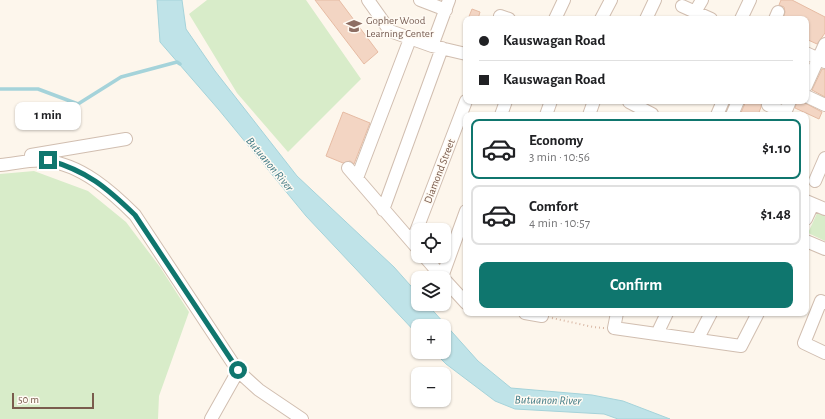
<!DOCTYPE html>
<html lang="en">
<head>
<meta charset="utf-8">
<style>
	:root { --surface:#fff; --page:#f2f2f2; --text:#202124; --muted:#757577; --line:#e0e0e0; --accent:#0f766e }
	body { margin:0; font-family:"Alegreya Sans",sans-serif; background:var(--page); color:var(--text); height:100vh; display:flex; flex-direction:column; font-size:15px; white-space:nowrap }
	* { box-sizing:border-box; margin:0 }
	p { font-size:13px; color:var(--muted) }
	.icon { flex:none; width:22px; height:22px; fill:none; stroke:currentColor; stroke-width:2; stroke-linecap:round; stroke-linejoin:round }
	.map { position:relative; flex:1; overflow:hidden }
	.panel { position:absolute; left:463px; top:112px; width:346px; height:204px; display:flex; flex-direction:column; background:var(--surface); border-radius:8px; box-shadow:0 1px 3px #0004 }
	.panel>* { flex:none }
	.guide { position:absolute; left:463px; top:16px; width:346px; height:88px; border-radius:8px; box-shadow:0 1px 3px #0004; display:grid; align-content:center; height:88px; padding:0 16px; background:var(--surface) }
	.tools { position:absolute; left:411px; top:223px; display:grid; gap:8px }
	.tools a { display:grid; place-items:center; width:40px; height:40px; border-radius:8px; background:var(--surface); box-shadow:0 1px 3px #0004; font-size:20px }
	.scale { position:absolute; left:12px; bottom:10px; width:82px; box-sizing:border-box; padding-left:4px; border:2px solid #7a5c4d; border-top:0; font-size:11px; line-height:14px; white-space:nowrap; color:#7a5c4d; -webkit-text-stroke:3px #fffaf3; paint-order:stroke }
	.end { position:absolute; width:18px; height:18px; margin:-9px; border:5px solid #0f766e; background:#fff; box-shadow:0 0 0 2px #fff }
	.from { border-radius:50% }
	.bubble { position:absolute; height:28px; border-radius:8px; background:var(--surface); box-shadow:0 1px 3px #0004; font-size:13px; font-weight:600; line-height:28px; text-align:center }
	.guide b { display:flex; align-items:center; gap:14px; height:38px; font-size:15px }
	.guide b+b { border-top:1px solid var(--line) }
	.guide i { width:10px; height:10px; background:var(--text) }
	ul { padding:7px 0 0; list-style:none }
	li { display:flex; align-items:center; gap:12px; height:60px; margin:0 8px 6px; padding:0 8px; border:2px solid var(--line); border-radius:8px }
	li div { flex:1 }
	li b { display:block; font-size:15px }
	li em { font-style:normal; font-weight:600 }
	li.active { border-color:var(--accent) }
	li>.icon { width:36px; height:36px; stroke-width:1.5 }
	.cta { display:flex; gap:8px; margin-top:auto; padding:8px 16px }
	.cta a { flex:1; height:46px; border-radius:8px; background:var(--accent); color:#fff; font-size:16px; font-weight:600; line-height:46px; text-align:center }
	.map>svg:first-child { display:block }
</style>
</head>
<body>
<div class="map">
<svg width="825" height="419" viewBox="0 0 825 419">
	<rect width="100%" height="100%" fill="#fdf6ec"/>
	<path fill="#d8ecc9" d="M207,0h99l55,79 -73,73 -51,-59 -48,-79z
		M34,171l54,20 38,31 34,45 29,45 -30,84 -1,23h-158v-245z
		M818,211l7,3v27l-17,-8z"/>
	<path fill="#bfe3e8" stroke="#a5d3da" d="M157,0h25l4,29 29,42 82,105 97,91 24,27v10h9l51,57 33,27 81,7 31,6 47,18h-52l-14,-5 -89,-5 -20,-8 -49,-37 -12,-12h10v-26h-26v9l-112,-119 -87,-106 -59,-68z"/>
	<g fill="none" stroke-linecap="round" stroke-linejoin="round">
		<path stroke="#a5d3da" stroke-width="3.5" d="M0,89h38l40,15 43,-27 56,-15 3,2"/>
	</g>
	<path fill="#f3d5c3" stroke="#e6bba3" d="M315,0h24l39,52 -14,12z
		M781,0h11l33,17v16l-8,11 -11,-5v-20h-23l2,-7 -1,-5 -5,-2z
		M472,9l8,3 -2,7h-10z
		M822,69h3v28l-13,-7z
		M746,101h16l-1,6 -3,8h-18z
		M797,101h4l21,11 -3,7 -24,-11z
		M343,112l27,11 -16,41 -4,-3 -7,2 -17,-7z"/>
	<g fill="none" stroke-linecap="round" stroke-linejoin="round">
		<defs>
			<path id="minor" d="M368,0l22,31 42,15 34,8
				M420,0l26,10
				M682,6l29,13
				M695,12l7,-12
				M500,16l9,3
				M555,19l9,-19
				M601,19l10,-19
				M646,19l9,-19
				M741,19l9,-19
				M775,19l3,-7
				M432,46l17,-46
				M806,53l19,9
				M806,86l19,-42
				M806,96l19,9
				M629,102l23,12v1
				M768,105l17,8 5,-12
				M501,115l5,-14
				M546,115l5,-14
				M589,115l5,-14
				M717,115l6,-14
				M732,115l6,-14
				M31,155l95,-16
				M0,165c15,-1 31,-6 46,-4 35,3 66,31 89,54l103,156 21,19 43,29
				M348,168l70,81
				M357,178l53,-139
				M815,181l10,-23
				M806,201l19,8
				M383,210l59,-162
				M806,219l7,-15
				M806,241l19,8
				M412,242l54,-141
				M424,256l19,22
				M442,277l24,-66
				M444,279l22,24
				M825,303l-4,-2 -17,42 21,10
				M525,313l17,3
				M617,313l-3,15 127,18 17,-33
				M657,334l10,-21
				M697,340l14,-27
				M211,419l27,-48"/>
		</defs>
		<use href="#minor" stroke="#d1beb0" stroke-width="14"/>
		<path stroke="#d9b8a5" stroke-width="2" stroke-dasharray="1 3" stroke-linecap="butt" d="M552,318l41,9 11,1"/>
		<use href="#minor" stroke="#fff" stroke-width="12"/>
	</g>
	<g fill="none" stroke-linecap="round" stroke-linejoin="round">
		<path stroke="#0f766e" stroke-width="5" d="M48,160c39,11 58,27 87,55l103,155"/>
	</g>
	<defs>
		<symbol id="school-bare" viewBox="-9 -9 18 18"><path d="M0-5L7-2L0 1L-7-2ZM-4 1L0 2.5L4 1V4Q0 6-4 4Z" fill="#8d6e63" stroke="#fffaf3" stroke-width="2.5" paint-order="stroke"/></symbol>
	</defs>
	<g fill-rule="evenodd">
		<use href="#school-bare" x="343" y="15" width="22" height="22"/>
	</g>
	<g text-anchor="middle" stroke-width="3" stroke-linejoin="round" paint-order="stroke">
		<g font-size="11" fill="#785e54" stroke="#fffaf3" text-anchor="start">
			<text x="366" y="24">Gopher Wood<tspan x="366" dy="13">Learning Center</tspan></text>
		</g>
		<g font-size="11" fill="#7a5c4d" stroke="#fffaf3">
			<text transform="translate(439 171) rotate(-69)" y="4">Diamond Street</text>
		</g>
		<g font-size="12" font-style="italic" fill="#437c86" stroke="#fffaf3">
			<text transform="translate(270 164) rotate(50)" y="4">Butuanon River</text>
			<text transform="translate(548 400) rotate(1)" y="4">Butuanon River</text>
		</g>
	</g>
</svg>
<div class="tools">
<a><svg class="icon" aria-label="locate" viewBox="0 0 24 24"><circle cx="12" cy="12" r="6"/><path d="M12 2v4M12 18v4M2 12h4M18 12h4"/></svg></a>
<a><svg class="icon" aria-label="layers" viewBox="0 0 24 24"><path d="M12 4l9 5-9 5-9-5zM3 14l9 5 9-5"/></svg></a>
<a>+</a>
<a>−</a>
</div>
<div class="scale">50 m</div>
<i class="end from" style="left:238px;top:370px"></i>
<i class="end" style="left:48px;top:160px"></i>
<div class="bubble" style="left:15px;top:102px;width:66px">1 min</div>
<div class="guide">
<b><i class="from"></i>Kauswagan Road</b>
<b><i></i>Kauswagan Road</b>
</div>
<section class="panel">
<ul>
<li class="active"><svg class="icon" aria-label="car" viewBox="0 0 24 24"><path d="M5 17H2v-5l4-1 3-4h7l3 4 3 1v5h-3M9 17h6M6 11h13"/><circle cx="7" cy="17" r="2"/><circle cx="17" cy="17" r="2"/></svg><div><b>Economy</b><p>3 min · 10:56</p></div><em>$1.10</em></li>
<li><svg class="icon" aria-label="car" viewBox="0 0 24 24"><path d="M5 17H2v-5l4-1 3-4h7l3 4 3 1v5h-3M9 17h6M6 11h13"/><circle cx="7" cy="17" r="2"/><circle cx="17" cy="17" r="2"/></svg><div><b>Comfort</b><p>4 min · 10:57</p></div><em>$1.48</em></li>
</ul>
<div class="cta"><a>Confirm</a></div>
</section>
</div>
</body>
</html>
